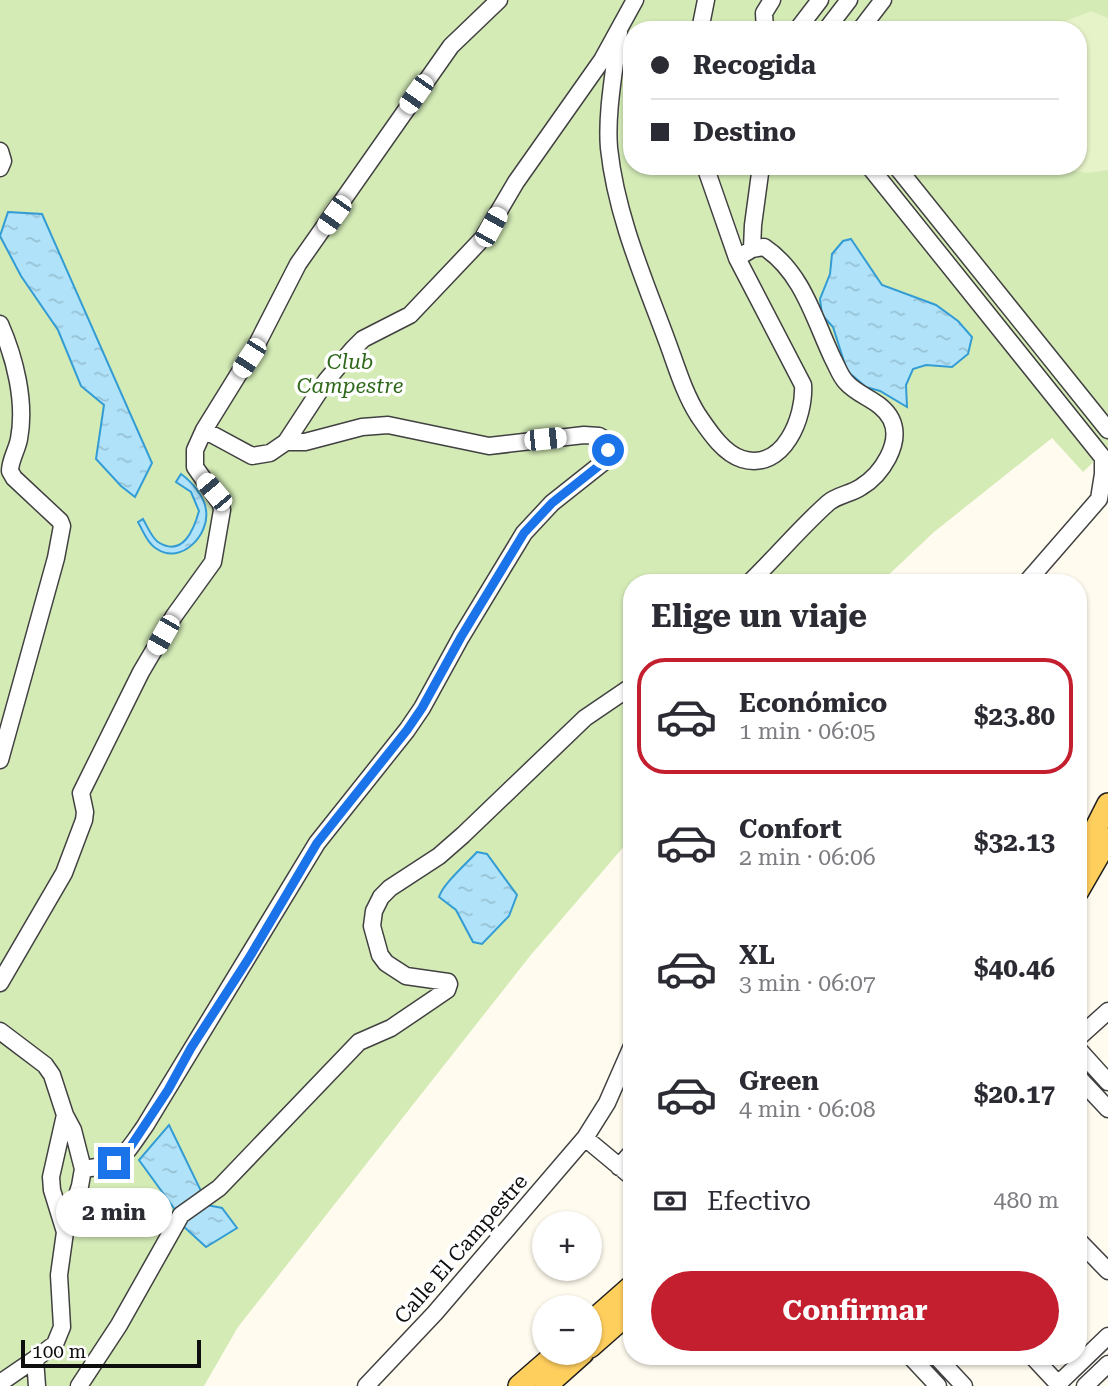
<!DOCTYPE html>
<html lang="es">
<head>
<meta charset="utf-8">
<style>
	:root { --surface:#fff; --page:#f7f7f7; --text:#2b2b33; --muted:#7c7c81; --line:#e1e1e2; --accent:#c41f2f }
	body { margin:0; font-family:"Roboto Serif",serif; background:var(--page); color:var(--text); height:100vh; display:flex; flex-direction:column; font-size:26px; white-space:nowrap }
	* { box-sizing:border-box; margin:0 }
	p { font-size:23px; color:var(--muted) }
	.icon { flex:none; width:38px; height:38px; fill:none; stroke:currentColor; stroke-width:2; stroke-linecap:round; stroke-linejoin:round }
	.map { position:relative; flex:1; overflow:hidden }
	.details { position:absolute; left:623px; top:574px; width:464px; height:791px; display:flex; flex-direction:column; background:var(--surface); border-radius:28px; box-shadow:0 2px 5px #0004 }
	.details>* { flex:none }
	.guide { position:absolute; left:623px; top:21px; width:464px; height:154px; border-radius:28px; box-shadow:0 2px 5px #0004; display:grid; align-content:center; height:154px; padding:0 28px; background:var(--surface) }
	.controls { position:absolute; left:532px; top:1211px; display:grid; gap:14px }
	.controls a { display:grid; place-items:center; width:70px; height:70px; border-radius:50%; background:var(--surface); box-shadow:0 2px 5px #0004; font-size:35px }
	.scale { position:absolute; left:21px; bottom:18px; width:180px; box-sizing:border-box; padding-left:7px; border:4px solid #0e0e0e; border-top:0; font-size:19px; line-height:24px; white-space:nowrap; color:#0e0e0e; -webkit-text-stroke:5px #fff; paint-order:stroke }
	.end { position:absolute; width:32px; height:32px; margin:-16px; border:9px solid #1a73e8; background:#fff; box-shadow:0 0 0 4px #fff }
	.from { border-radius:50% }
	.bubble { position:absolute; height:49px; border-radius:24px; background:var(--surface); box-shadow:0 2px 5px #0004; font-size:23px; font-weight:700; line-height:49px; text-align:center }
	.car { position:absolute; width:21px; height:42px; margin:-21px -10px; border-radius:9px; box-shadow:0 0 5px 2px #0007; background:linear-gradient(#fff 24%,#345 0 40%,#fff 0 76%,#345 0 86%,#fff 0) }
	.guide b { display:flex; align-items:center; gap:24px; height:66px; font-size:26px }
	.guide b+b { border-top:2px solid var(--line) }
	.guide i { width:18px; height:18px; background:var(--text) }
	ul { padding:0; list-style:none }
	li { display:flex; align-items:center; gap:21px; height:116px; margin:0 14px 10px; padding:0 14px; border:4px solid transparent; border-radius:28px }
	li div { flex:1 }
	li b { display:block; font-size:26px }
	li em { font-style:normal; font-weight:700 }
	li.current { border-color:var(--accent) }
	li>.icon { width:63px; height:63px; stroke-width:1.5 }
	h2 { padding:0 28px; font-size:32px; line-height:84px }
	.pay { display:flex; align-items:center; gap:18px; height:77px; padding:0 28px; font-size:26px }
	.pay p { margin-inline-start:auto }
	.cta { display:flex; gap:14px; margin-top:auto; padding:14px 28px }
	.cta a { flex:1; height:80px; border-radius:42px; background:var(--accent); color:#fff; font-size:28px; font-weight:700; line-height:80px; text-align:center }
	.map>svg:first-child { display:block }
</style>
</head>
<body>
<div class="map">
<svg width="1108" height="1386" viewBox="0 0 1108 1386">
	<defs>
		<pattern id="water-ripples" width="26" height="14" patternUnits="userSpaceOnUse" patternTransform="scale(1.75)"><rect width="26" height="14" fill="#b0e2f9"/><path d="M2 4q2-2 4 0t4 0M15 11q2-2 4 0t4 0" fill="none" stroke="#96c1d4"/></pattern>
	</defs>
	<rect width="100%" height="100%" fill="#fffbee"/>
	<path fill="#d4ebb6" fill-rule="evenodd" d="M0,0h1108v448l-25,24 -31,-34 -118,94 -54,51h-248v254l-102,119 -292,371 -34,59h-204zM632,30h446v136h-446z"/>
	<path fill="#e6f2c8" d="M1091,11l17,7v152l-21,3 -40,-7h31v-136h-25l2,-5z"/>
	<path fill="url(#water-ripples)" stroke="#339cd4" stroke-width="2" d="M8,212l34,2 110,249 -17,34 -14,-11 -25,-27 8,-54 -23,-19 -23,-56 -37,-54 -21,-40z
		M851,239l31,46 54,20 22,16 14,16 -4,17 -16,13 -26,-2 -13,4 -7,16 1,22 -27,-16 -14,-4 -19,-16 -14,-44 -11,-12 -2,-16 10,-25 2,-20 11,-13z
		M181,474c10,7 24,23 25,36 4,25 -25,55 -49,39 -9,-5 -14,-18 -19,-27l5,-3c4,7 9,19 15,23 25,16 36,-13 41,-31l-8,-19 -15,-10z
		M477,852l10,2 30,41 -8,21 -27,28 -9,-2 -17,-32 -17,-13c4,-13 27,-33 38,-45z
		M169,1125l34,70 -27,16 -37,-51z
		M202,1204l20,4 15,20 -31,19 -24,-22z"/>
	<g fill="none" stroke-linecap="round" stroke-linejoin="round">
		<defs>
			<path id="minor" d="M700,30l6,-30
				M765,30l-1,-17 8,-13
				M797,30l23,-30
				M826,30l23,-30
				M860,30l23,-30
				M619,32c-4,36 -13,80 -10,116 7,67 35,131 58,193 9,24 17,52 31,74 11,16 25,38 44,44 42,13 63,-43 61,-74l-66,-127 -32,-92
				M0,151l3,10 -3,7
				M869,166l239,298
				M896,166l212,264
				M752,249l1,-24 8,-59
				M737,258l15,-9 12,-2c39,26 50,72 69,112 4,7 7,17 13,23 13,15 35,18 45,37 12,24 -10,56 -30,68 -10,7 -24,8 -33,16 -28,25 -52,54 -79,80
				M0,324c15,34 26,78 19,115 -2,11 -9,21 -9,32l4,7 46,43 2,5 -6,32 -56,202
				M204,430l48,26 18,-3 16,-11 40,-61 27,-32 10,-10 47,-24 73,-77 33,-56 86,-122 33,-60
				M1026,583l73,-84 4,-25v-16
				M0,983l64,-110 20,-53 1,-8 -4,-19 60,-121 33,-56 39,-54 9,-52 -1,-6 -26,-37v-17l9,-20 52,-84 42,-82 153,-218 48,-46
				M0,1031l45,34 7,10 13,40 -14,62 1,13 13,42 -6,43 3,52 -7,17 -20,15 2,27
				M1078,1038l30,-27
				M1078,1049l30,33
				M1078,1077l30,32
				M65,1115l8,15 10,39
				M585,1138l47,39
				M619,1167l13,-15
				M65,1232l15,-46 3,-17c39,-4 41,-13 62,-43l172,-283 90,-113 15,-22 39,-71 63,-104 28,-30 53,-42 4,-11 -3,-10 -7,-4 -15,-1 -95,11 -101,-21 -26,2 -57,15h-19
				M1078,1240l30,31
				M910,1356l28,30
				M936,1356l28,30
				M1032,1356l28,30
				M0,1383l35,-24
				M1058,1384l50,-48
				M79,1386l40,-61 62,-110 38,-27 140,-146 32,-14 56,-38 2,-6 -1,-2 -42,-6 -20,-13 -6,-8 -8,-29 2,-15 7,-14 9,-9 49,-32 24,-21 122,-117 47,-32
				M366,1386l69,-73 150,-175 22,-35 25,-57
				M1085,1386l23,-22"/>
			<path id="major" d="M1078,863l30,-59
				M1078,891l30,-52
				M590,1323l42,-37
				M590,1347l42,-37
				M519,1386l38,-33
				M546,1386l37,-33"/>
		</defs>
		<use href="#minor" stroke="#414141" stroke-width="19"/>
		<use href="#major" stroke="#1f1f1f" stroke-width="24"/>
		<use href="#minor" stroke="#fff" stroke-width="16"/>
		<use href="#major" stroke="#ffcf5e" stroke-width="21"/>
	</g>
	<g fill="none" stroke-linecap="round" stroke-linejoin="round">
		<path stroke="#1a73e8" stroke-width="9" d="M114,1163l15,-14 39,-59 23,-42 58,-90 68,-115 90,-113 15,-22 39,-71 63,-104 28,-30 53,-42 3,-11"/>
	</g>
	<g text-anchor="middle" stroke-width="7" stroke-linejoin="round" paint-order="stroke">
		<g font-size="21" font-style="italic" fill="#2f691b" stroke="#fff">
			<text x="350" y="369">Club<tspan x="350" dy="24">Campestre</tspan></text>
		</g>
		<g font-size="21" fill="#0e0e0e" stroke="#fff">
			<text transform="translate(461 1249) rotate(-49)" y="7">Calle El Campestre</text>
		</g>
	</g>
</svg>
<div class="controls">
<a>+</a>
<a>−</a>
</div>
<div class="scale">100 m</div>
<i class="end from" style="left:608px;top:450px"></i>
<i class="end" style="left:114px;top:1163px"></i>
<div class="bubble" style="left:56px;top:1188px;width:116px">2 min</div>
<i class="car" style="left:416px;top:94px;rotate:215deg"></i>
<i class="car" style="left:334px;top:215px;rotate:215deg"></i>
<i class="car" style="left:491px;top:227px;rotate:29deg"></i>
<i class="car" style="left:249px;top:358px;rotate:213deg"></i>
<i class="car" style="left:545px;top:439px;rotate:84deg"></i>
<i class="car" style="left:214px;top:492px;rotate:320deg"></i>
<i class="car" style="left:163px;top:635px;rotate:210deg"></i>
<div class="guide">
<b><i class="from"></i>Recogida</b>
<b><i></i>Destino</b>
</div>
<section class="details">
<h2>Elige un viaje</h2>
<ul>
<li class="current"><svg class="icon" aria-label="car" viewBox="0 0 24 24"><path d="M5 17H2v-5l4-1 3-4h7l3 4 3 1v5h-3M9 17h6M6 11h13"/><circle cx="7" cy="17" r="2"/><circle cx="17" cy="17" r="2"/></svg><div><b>Económico</b><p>1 min · 06:05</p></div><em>$23.80</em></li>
<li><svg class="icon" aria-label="car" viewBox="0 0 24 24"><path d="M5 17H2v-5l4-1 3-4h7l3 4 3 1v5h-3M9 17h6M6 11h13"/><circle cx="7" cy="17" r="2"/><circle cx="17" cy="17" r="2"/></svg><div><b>Confort</b><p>2 min · 06:06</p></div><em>$32.13</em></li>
<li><svg class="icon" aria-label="car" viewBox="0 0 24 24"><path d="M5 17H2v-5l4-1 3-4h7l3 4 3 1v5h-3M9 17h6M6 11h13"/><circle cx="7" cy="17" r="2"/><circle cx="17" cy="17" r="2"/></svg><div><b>XL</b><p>3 min · 06:07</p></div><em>$40.46</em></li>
<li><svg class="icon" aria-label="car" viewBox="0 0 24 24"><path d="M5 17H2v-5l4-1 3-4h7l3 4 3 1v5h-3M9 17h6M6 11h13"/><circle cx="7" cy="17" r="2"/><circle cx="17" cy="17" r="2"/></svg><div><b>Green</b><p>4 min · 06:08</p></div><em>$20.17</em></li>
</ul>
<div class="pay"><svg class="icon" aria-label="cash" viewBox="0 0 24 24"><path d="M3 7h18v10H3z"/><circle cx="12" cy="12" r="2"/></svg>Efectivo<p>480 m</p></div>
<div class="cta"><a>Confirmar</a></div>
</section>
</div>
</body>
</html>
